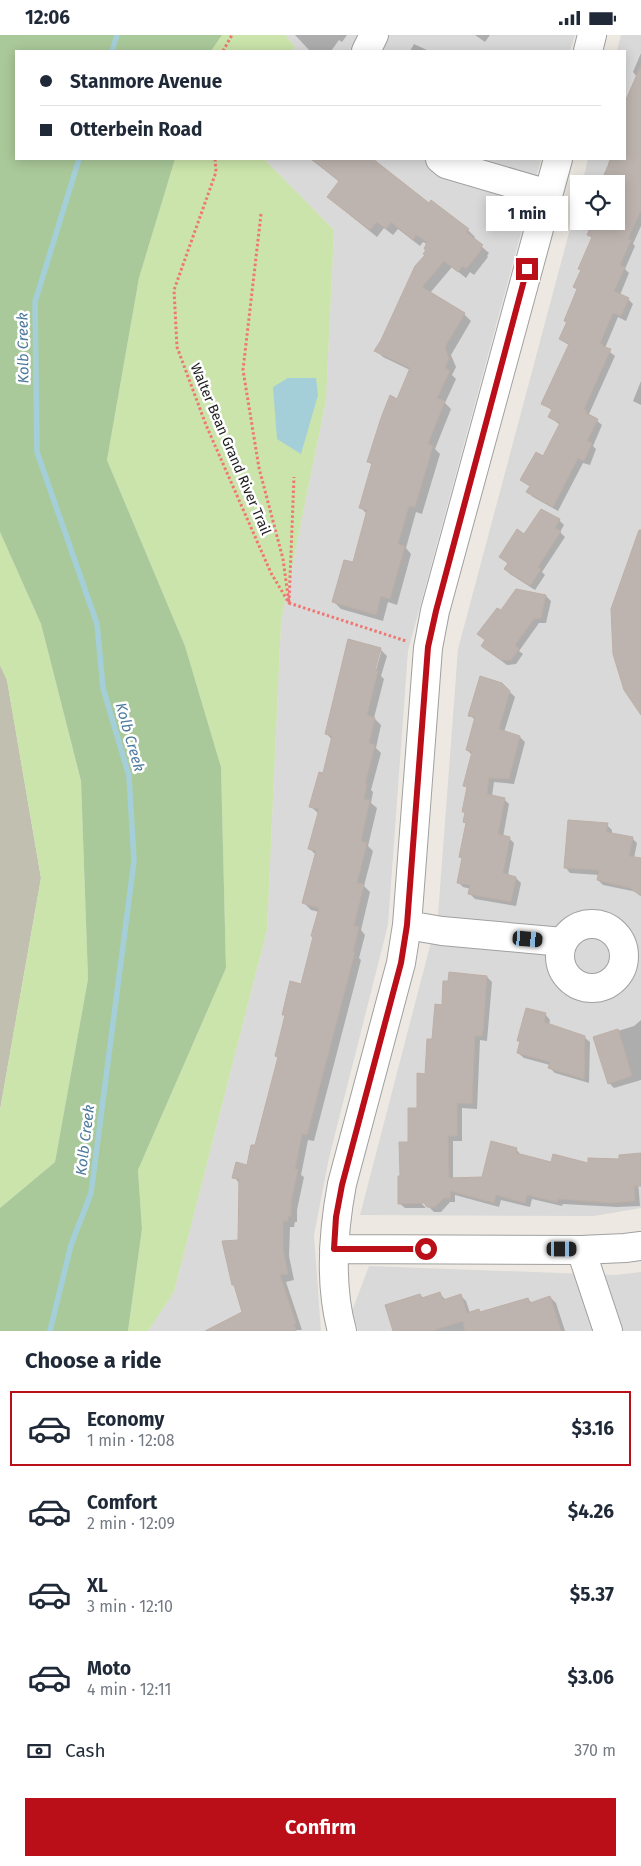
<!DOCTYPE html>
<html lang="en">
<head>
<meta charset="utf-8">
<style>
	:root { --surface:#fff; --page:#f6f6f7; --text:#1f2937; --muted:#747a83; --line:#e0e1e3; --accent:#ba0e18 }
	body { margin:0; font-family:"Fira Sans",sans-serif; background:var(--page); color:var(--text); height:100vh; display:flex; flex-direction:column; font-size:19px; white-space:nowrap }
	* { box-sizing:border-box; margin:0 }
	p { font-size:16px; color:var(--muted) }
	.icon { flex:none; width:28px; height:28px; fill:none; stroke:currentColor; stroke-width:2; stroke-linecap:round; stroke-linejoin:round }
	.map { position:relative; height:1296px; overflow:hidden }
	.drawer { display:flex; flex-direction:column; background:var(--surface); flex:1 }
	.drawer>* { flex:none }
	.top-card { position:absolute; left:15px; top:15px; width:611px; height:110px; border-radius:0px; box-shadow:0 2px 12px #0003; display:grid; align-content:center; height:110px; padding:0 25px; background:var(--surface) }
	.controls { position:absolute; left:570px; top:140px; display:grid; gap:10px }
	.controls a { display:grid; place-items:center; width:55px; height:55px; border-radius:0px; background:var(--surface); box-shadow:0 2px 12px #0003; font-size:25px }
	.end { position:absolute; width:22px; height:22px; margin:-11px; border:6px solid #ba0e18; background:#fff; box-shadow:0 0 0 2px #fff }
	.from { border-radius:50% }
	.bubble { position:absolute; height:35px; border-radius:0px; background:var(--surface); box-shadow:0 2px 12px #0003; font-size:16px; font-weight:700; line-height:35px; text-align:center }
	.car { position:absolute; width:15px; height:30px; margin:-15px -8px; border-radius:6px; box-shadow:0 0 4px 1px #0007; background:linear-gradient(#222 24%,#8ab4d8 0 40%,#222 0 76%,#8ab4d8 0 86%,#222 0) }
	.top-card b { display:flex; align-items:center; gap:18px; height:48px; font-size:19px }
	.top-card b+b { border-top:1px solid var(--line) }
	.top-card i { width:12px; height:12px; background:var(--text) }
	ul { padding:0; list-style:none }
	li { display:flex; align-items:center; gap:15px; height:75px; margin:0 10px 8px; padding:0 15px; border:2px solid transparent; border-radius:0px }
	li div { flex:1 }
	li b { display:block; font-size:19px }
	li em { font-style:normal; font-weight:700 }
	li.on { border-color:var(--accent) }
	li>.icon { width:45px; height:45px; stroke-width:1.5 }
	h2 { padding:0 25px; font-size:22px; line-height:60px }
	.pay { display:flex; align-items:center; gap:12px; height:55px; padding:0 25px; font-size:19px }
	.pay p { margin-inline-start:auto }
	.button { display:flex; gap:10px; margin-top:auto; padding:10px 25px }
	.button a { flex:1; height:58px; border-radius:0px; background:var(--accent); color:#fff; font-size:20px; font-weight:700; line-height:58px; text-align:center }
	.status { display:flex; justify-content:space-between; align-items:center; height:35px; padding:0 25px; background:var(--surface); direction:ltr }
	.status svg { height:14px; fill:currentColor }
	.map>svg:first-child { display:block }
</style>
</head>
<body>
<div class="status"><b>12:06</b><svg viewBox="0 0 49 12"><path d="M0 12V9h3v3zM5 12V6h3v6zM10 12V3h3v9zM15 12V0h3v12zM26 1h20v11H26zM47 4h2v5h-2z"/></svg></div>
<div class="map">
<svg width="641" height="1296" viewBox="0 0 641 1296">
	<rect width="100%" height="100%" fill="#ede9e2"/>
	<path fill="#dad9d9" d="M285,0h290l-5,16h-278l3,-4z
		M621,0h20v1173l-47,8 -234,-1 78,-300 20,-266 121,-454v26h37v-37h-34l6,-25h37v-108h-8z
		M264,124h277l-133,492 -20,274 -59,233 -15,77 7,96h-173l26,-39 93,-362 14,-308 45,-222 8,-170z
		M369,1231l246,9 26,-3v59h-283l-6,-20z"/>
	<path fill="#c1bfaf" d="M0,630l7,15 34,198 -41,232z"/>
	<path fill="#cae4ab" d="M222,0h63l10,12 -3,4h-81z
		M175,124h89l70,71 -8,170 -45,222 -14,308 -93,362 -26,39h-20l14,-102 -4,-59 88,-202 -5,-201 -36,-121 -78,-186 32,-182z
		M0,497l41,92 40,157 7,198 -33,183 -55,46v-98l41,-232 -34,-198 -7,-15z"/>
	<path fill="#aac99a" d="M0,0h222l-11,16h-195v108h159l-36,119 -32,182 78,186 36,121 5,201 -88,202 4,59 -14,102h-128v-123l55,-46 33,-183 -7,-198 -40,-157 -41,-92z"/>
	<path fill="#a5cfd8" d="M288,343h28l2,17 -17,59 -24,-15 -4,-52z"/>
	<path fill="#0003" fill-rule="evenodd" d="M295,0h52l-5,7 -3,-2 -8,11h-21z
		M475,0h15l-5,7z
		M414,9l15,7h-19z
		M641,18v173l-8,18 2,2 -10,23 4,4 -9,22 8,4 5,5 -7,17 -8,-4 -13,31 10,8 -26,58 13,11 -9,21 3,3 -6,16 -7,-2 -25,48 -25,-14 -5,-5 3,-5 -9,-7 21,-23 17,-32 -10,-8 3,-6 -10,-7 27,-58 -10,-7 18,-49 -3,-3 18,-48 -4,-4 27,-14v-37l-8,-20 2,-5h15v-54l12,-28 -4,-5z
		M311,124h60l58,45 2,-3 37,29 7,7 -2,2 16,14 -2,3 1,1 -14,18 -4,-3 -4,6 -14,-11 -22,26 34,21 7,7 -20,34 5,12 -4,8 4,4 -11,24 6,6 -16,40 5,5 -18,60 -6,-2 -10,36 5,6 -14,51 -9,-3 -5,19 -42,-12 -7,-7 20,-38 14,-49 -7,-7 12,-42 -5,-5 30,-61 12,-30 -27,-13 -7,-7 51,-95v-11l-4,-2 -3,4 -22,-17 -5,6 -9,-7 -7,9 -41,-33 4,-22z
		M641,346v24l-8,-4z
		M559,485l5,5 -4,7 5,5 -23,35 3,3 -10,15 -25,-16 -5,-5 4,-5 -8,-7 24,-21z
		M546,561l5,5 -5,22h-7l-20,28 4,3 -7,10 -9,1 -20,-15 14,-38z
		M380,614l7,7 -6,20 3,3 -10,39 7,7 -5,23 5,5 -10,37 2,2 -2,11 6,5 -9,38 5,5 -9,35 6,6 -9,38 4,5 -6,23 2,2 -47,181 -6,-1 -7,35 3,2 -7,33v12h-2l-1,5h-4l-1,29 5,24 -8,2 16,48 -95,1 37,-18 -8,-25 -3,-4 6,-43 1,-57 -6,-7 14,-11 8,-19 23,-89 -3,-3 10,-38 -3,-3 19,-28 17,-74 -8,-2 -7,-7 12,-48 -6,-6 9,-35 -8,-7 13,-33 8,-34 -5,-6zM378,617h3l-7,25 -2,-1z
		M502,649l13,13 -11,35 16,5 5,5 -11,42 -20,-2 -2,14 12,3 5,5 -6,33 6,1 5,5 -6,32 8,3 5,5 -5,23 -41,-7 -5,-5 1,-5 -8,-2 -5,-5 5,-23 -3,-2 7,-33 -2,-2 1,-8 -3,-3 5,-23 -3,-3 7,-30 -5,-5 8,-30 -5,-5z
		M607,790l5,5v4l20,4 5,5 -3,15 7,1v37l-4,-4 -34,-7 -5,-5 1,-5 -29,-2 -5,-6z
		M487,942l5,5 -5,59 -7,-1 -3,69 -15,-1v33h-9v38l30,-1 33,-29 5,6 31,8 85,4 3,39 -23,1 -54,-3 -1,2 -30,-7 -2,8 -29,-7 -2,7 -44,-12v7h-5l-9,10h-7l-14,-14 -2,2 8,8h-21l-6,-5 2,-26 42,-171z
		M545,979l5,6 -1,5 35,12 6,5 -1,41 -34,-10 -5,-5v-3l-26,-7 -6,-5 3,-10 -3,-3z
		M641,985v60l-27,8 -5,-5 -14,-45 39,-12z
		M440,1259l6,6 14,-5 6,6 4,12h11l47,-14 4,4 18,-6 6,6 9,28h-170l25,-36 4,4z"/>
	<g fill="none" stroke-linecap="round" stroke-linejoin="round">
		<path stroke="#a5cfd8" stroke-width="5.5" d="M112,16l5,-16
			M50,1296l21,-86 20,-52 43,-332 -5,-85 -26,-88 -6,-64 -60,-172 -2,-150 44,-143"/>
	</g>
	<path fill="#bdb4af" stroke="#bdafa6" d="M641,30v145l-13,29 3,1 -11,25 5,2 -11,24 15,7 -8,18 -8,-3 -13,30 3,1 -1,2 9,3 -27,60 3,2 -1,2 12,6 -11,22 5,2 -8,18 -6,-3 -25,49 -27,-15 4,-6 -10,-6 16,-28 7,4 17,-33 -12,-6 4,-8 -11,-5 28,-60 -10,-5 8,-17 -3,-1 13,-32 -4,-2 8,-17 -3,-1 14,-32 -5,-2 6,-14h23v-37h-16l11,-25h14v-57z
		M311,124h62l56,44 2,-3 38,29 -3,3 17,13 -3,3 2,1 -16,20 -3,-3 -5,6 -14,-11 -22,26 43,26 -20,34 4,12 -4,9 5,3 -13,27 8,3 -17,43 5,2 -18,61 -6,-1 -11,38 7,2 -15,53 -9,-3 -5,19 -44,-13 12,-42 9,2 14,-52 -8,-2 13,-45 -5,-1 14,-44 9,-23 7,4 13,-31 -36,-17 7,-11 34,-74 10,-11 -2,-1 3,-4 -2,-1 3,-7 -11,-7 -3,5 -22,-18 -5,7 -9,-7 -7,8 -43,-33 12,-16z
		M541,474l19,10 -5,9 6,3 -23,36 3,2 -11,17 -26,-17 4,-6 -9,-6 18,-28 7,5z
		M639,495h2v185l-17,-25 -11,-36 -2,-45z
		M516,554l30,6 -5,23 -7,1 -19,26 4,4 -8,11h-10l-20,-14 4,-6 -8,-6 20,-26 4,2z
		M348,604l33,9 -6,22 3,1 -11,44 8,3 -6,25 6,2 -10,39h2l-3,15 6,1 -9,41 6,2 -10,40 7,1 -10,42 5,1 -6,25h2l-48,183 -5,-1 -7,35h3l-7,34v13h-3v5h-5v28l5,25 -8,1 16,48 -2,1 2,7h-91l37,-19 -8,-27h-2l-10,-44 16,-1 1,-61 -7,-1 4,-16 11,3 4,-20h4l23,-88 -3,-1 10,-41h-3l8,-34 11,3 12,-47 -2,-1 8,-28 -17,-5 14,-52 -8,-2 11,-40 -10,-2 10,-35 4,1 9,-37 -7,-2z
		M480,641l22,7 8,8 -11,38 21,7 -11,43 -20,-1 -2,16 18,4 -7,36 12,3 -7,36 13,4 -5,25 -43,-8 2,-9 -13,-2 5,-25 -3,-1 7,-34 -3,-1 2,-10h-3l5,-25 -4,-1 9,-34 -6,-2 9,-33 -7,-1z
		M568,785l40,3 -2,9 27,5 -4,19 12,2v38l-11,-8 -33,-8 2,-10 -35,-2z
		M449,937l38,4 -4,56 -1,4h-7l-3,68 -15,-1v33h-9l1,42 33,-1 9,-36 26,7 -1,5 35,9 2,-8 35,9v-5l31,1v-4l22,-2v33h-7l1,15 -24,2 -53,-4 -1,3 -30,-7 -2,8 -29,-8 -2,8 -44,-12v7h-6l-9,9h-8l-3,-4 -26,1v-28h2l-1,-34h9v-34h9v-35l8,1 2,-35h5l3,-35 7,1 1,-24h5z
		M526,973l20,5 -2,9 41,14 -1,43 -36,-11 2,-6 -33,-9 3,-12h-3z
		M618,994l14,47 -24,8 -15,-47z
		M440,1257l3,8 18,-6 6,19 12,-4 1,3 48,-14 2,5 20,-7 11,35h-96l-2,-10 -31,10h-39l-8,-26 35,-11 2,4z"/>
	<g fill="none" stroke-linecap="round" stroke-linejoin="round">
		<defs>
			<path id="minor" d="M366,16l8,-16
				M588,16l4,-16
				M440,124l6,5 102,30
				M560 921a32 32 0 1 1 64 0a32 32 0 1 1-64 0Z
				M407,890l35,6 121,11
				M334,1214l247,1 44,-2 16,-2
				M581,1215l27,81
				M342,1296c-13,-47 -9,-99 0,-147l59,-221 6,-38 21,-277 7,-37 123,-452"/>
		</defs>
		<use href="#minor" stroke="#a0a0a0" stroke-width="30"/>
		<path stroke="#ef7771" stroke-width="3" stroke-dasharray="2.5 2.5" stroke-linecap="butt" d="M223,16l9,-16
			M215,124l1,13 -42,118 3,57 29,78 65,148 18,30 117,38
			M261,179l-18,156 16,98 24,91 6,44 5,-126"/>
		<use href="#minor" stroke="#fff" stroke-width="28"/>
	</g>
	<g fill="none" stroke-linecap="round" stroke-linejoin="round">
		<path stroke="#ba0e18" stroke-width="6" d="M426,1214h-92l2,-32 6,-32 59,-222 6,-38 21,-278 8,-36 91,-342"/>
	</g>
	<g text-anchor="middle" stroke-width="5" stroke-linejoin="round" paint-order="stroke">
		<g font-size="14" fill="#1c1c1c" stroke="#fff">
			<text transform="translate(231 414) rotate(67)" y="5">Walter Bean Grand River Trail</text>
		</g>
		<g font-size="15" font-style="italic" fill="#4d7a9d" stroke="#fff">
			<text transform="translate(23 313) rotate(-91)" y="5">Kolb Creek</text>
			<text transform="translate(130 702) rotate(74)" y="5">Kolb Creek</text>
			<text transform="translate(85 1105) rotate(-83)" y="5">Kolb Creek</text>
		</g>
	</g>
</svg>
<div class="controls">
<a><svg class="icon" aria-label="locate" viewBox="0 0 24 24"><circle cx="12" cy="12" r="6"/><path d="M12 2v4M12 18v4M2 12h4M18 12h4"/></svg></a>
</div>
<i class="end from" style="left:426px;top:1214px"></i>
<i class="end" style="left:527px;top:234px"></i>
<div class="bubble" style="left:486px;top:161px;width:82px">1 min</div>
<i class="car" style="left:528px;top:904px;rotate:95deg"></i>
<i class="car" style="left:562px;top:1214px;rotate:90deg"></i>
<div class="top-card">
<b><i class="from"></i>Stanmore Avenue</b>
<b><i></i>Otterbein Road</b>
</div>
</div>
<section class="drawer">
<h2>Choose a ride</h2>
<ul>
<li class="on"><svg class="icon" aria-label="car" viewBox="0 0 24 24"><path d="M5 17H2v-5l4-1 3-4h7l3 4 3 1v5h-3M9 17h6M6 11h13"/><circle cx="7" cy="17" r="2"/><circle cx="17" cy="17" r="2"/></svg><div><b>Economy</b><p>1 min · 12:08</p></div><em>$3.16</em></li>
<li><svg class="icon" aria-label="car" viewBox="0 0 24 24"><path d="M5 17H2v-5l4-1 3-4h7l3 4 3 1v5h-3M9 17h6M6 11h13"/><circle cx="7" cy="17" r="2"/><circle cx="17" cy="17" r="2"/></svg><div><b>Comfort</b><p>2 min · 12:09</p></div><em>$4.26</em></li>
<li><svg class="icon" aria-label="car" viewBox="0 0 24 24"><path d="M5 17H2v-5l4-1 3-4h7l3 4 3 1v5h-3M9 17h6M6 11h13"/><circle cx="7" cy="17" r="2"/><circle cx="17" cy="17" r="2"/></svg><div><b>XL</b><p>3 min · 12:10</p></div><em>$5.37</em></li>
<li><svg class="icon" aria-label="car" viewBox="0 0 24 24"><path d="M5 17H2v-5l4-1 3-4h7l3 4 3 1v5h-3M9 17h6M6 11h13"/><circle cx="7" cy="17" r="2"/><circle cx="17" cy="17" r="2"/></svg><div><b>Moto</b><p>4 min · 12:11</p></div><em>$3.06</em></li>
</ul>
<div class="pay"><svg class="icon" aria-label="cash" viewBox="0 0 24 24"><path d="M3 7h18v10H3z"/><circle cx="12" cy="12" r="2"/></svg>Cash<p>370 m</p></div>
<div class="button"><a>Confirm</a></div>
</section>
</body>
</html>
